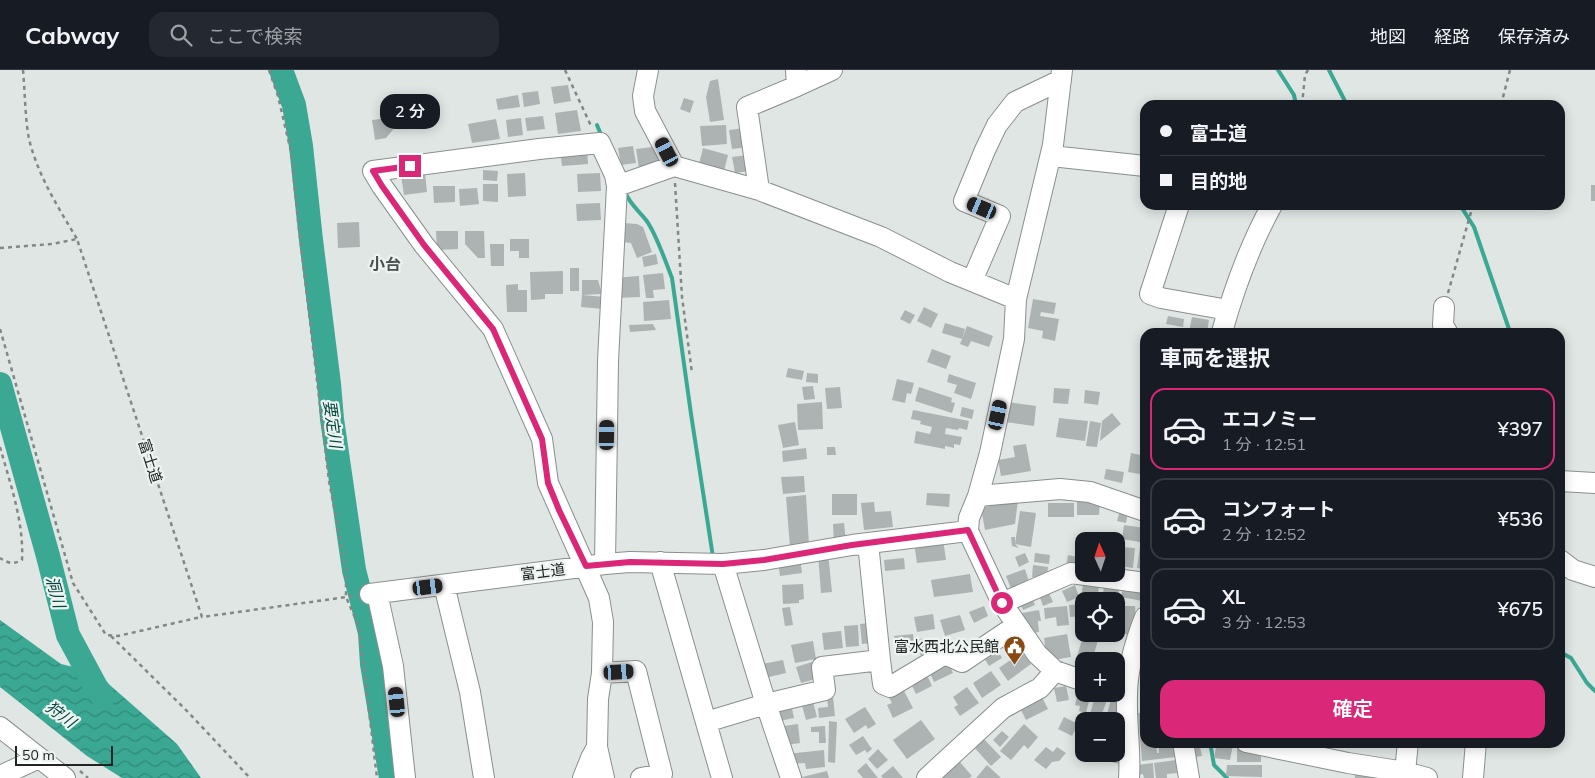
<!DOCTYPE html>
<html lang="ja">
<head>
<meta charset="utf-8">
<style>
	:root { --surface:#171b24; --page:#242831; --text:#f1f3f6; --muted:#9ea1a6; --line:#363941; --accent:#db2777 }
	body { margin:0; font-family:Mulish,"Noto Sans JP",sans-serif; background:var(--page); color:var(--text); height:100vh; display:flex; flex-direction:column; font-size:19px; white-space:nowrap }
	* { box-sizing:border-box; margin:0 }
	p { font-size:16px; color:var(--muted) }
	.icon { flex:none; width:28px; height:28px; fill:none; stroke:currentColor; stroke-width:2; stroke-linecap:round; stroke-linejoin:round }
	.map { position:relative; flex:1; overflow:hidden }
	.details { position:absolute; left:1140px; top:258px; width:425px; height:420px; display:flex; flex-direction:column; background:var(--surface); border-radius:15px; box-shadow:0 2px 12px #0003 }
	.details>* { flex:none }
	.guide { position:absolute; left:1140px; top:30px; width:425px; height:110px; border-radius:15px; box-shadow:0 2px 12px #0003; display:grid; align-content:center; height:110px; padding:0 20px; background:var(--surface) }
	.needle { width:32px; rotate:357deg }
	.tools { position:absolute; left:1075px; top:462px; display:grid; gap:10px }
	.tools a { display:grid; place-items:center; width:50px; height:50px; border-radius:10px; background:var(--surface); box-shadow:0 2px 12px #0003; font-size:25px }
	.scale { position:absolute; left:15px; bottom:12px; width:98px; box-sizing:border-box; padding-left:5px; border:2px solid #212423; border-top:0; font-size:14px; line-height:18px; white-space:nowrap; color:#212423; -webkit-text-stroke:4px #ecf3f1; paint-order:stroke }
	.end { position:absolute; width:22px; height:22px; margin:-11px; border:6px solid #db2777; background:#fff; box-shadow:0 0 0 2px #fff }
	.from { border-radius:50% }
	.bubble { position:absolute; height:35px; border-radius:15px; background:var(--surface); box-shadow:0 2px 12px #0003; font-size:16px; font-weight:600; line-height:35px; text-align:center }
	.car { position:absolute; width:15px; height:30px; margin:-15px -8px; border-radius:6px; box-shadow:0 0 4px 1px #0007; background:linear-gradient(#222 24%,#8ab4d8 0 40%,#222 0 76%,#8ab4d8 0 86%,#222 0) }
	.guide b { display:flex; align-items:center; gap:18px; height:48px; font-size:19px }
	.guide b+b { border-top:1px solid var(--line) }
	.guide i { width:12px; height:12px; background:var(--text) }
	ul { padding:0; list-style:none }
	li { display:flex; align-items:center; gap:15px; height:82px; margin:0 10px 8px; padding:0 10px; border:2px solid var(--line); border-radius:15px }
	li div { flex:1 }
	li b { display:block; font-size:19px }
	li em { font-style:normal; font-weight:600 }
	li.current { border-color:var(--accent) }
	li>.icon { width:45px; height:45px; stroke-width:1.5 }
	h2 { padding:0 20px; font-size:22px; line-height:60px }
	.cta { display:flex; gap:10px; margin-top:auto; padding:10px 20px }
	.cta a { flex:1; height:58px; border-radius:15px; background:var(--accent); color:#fff; font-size:20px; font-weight:600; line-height:58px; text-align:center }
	header { display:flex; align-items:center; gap:30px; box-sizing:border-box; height:70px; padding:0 25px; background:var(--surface); border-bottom:1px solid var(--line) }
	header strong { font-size:24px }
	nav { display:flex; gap:28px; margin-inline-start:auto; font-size:18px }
	.search { width:350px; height:45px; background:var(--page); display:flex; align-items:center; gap:12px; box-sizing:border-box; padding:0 18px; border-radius:15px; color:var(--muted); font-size:19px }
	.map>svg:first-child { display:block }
</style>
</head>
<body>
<header>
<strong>Cabway</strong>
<div class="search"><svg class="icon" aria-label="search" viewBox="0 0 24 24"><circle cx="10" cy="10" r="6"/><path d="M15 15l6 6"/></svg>ここで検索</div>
<nav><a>地図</a><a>経路</a><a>保存済み</a></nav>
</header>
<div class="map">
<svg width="1595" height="708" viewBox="0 0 1595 708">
	<defs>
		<pattern id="water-waves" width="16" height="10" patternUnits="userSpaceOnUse" patternTransform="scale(1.25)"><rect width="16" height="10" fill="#3aa893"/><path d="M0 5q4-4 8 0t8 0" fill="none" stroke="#308978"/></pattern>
	</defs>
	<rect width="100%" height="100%" fill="#dfe6e4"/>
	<path fill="url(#water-waves)" d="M0,550l61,44 34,8 82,72 24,34h-79l-35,-22 -87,-69z"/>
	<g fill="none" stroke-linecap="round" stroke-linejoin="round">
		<path stroke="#3aa893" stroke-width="4" d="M1278,0l16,25 2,10
			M1329,0l18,35
			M597,55l5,12
			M625,122c4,11 14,19 21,28 10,13 20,43 26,58l19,136 22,143
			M1460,135l14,22 36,105
			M1560,582l11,6 16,25 8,8
			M1210,672l4,23 13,13"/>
		<path stroke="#3aa893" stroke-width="24" d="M281,0l13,35 7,41 10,94 18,144 3,35 22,151 16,63 2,31 19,114
			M0,314l48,172 20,79 28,52 7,10"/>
	</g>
	<path fill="#adb3b2" d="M718,9l6,41 -14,2 -4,-25 4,-16z
		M568,15l3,16 -17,3 -3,-17z
		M538,21l2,13 -16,3 -2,-14z
		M518,25l2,12 -22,3 -2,-11z
		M684,28l10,3 -4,12 -10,-4z
		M577,40l4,21 -23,3 -3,-21z
		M543,46l2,13 -18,2 -2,-13z
		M396,47l1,8 -11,13 -11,2 -3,-20z
		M521,48l2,17 -15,2 -2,-17z
		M496,49l4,20 -28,4 -4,-19z
		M726,55l1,19 -25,2 -2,-20z
		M745,58l3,19 -16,2 -3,-19z
		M633,76l3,17 -15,2 -3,-17z
		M660,76l3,20 -24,3 -3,-20z
		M587,78l1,16 -26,2 -2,-16z
		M703,78l25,7 -4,16 -25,-7z
		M748,85l2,16 -15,2 -3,-16z
		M483,100l15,1 -1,10 -14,-1z
		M425,103l2,19 -23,3 -3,-19z
		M525,103l1,23 -18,1 -1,-23z
		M600,103l1,18 -23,1 -1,-18z
		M483,114h15v18l-15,-1z
		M1591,115h4v16h-4z
		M433,116h22v16l-21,1z
		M477,118l2,16 -19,2 -1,-17z
		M600,133l1,17 -24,1 -1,-17z
		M359,152l1,25 -22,1 -1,-25z
		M623,153l14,1 6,3 9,25 -15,6 -6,-15 -9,-1z
		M436,161h22v18l-21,1z
		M465,161h19l1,27h-7l-13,-14z
		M510,169h19v19h-10v-7h-9z
		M490,174h14v22h-13z
		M656,184l2,10 -14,3 -2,-10z
		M570,198h9v23h-9z
		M563,201v23h-18v5l-14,1 -1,-28z
		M663,203l2,16 -12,1 1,8h-8l-3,-23z
		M639,206l1,21 -24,1 -2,-20z
		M582,210h16l4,14 -20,1z
		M518,214v6h9v22h-20l-1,-27z
		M582,225l23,2 -2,12 -22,-2z
		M1033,229l23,4 -2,11 -13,-2 -1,4 19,3 -4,22 -13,-3 1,-7 -15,-3z
		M669,230l2,19 -27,2 -1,-19z
		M924,237l14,7 -7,14 -14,-7z
		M905,240l10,5 -5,9 -10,-5z
		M1168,246l16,3 -1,8 -17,-3z
		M1192,247l17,3 -2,12h-18z
		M945,253l20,6 -3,10 -20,-6z
		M653,254l3,6 -26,2 -1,-7z
		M967,256l26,10 -4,11 -18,-6 -3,6 -8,-3z
		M932,279l19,7 -5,13 -19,-7z
		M788,298l16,3 -2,9 -16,-3z
		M807,303l11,1v9l-12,-1z
		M949,304l27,9 -5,16 -17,-6 3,-8 -10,-3z
		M897,309l17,4 -3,11 -4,-1 -2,10 -13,-3z
		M813,316l2,13 -11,1 -2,-13z
		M840,317l2,21 -15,1 -2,-21z
		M919,317l33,11 -1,4 4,1 -3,10 -37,-12z
		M1054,318l16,1 -2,15 -15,-1z
		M1085,320l15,2 -2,13 -14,-2z
		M822,332l1,27 -25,1 -1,-26z
		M1008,332l28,4 -2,20 -29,-4z
		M962,337l12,3 -2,9 -12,-3z
		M913,340l56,11 -2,9 -8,-2 -1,2 -12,-2 -1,6 17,3 -2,8 -6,-1v4l-9,-2v3l-31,-6 2,-12 14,3 2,-7 -12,-3 1,-3 -10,-2z
		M1112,343l9,11 -21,17 2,-20z
		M1059,348l29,3 -3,20 -29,-4z
		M1090,351l11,2 -4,24 -11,-1z
		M795,352l4,23 -16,3 -5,-23z
		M1026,374l5,27 -30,5 -3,-16 17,-3 -2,-11z
		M827,377h8l1,8h-9z
		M806,378l1,11 -24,3 -1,-11z
		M1131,383l14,3v19l-17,-3z
		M1106,399l18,3 -2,11 -18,-4z
		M804,406l1,16 -22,2 -2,-17z
		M927,423l23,1 -1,13 -23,-2z
		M832,424h25v21h-25z
		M806,425l3,50 -19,2 -4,-50z
		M1018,430l-3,24 -30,6 -4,-22z
		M1077,430l23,1 -1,14h-22z
		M874,432l1,10 16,-1 2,16 -29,3 -3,-27z
		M1048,433h26v14h-26z
		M1120,440l8,2 -2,11 -9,-2z
		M1020,441l16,2 -5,34 -16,-3z
		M844,453l2,19 -12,1 -1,-19z
		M1124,455l21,3v15l-23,-4z
		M1011,467h4v7l4,4 -7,-2z
		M943,469l3,21 -29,3 -3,-20z
		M1122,477l13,1 -2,20 -13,-2z
		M1140,477l5,1v21l-8,-1z
		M828,483l4,39 -11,1 -3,-39z
		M1025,483l4,9 -10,5 -4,-10z
		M1035,483l15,2 -1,9 -15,-2z
		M1068,485l14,3 -2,12 -14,-3z
		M800,488l2,15 -22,3 -2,-15z
		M904,488l1,11 -20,2 -1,-11z
		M1033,495l15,2 -1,11 -15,-1z
		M1025,499l5,16 -18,6 -6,-15z
		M970,504l3,18 -39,5 -3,-17z
		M803,514l1,15 -5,1v3l-16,1 -1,-19z
		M1083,514l16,2 -2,14 -16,-2z
		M1075,515l4,12 -12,5 -5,-11z
		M1104,516l15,1 -1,16h-2v-2h-14z
		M1123,516l21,4 -2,11 -21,-4z
		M1048,521l5,11 -10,4 -4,-11z
		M1031,525l4,10 -12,5 -4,-9z
		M1084,534v12l-14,1 -1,-12z
		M984,536l4,10 -14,7 -5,-11z
		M1067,536l2,19 -12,1 -1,-9 -11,2 -1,-11z
		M1116,536h19l1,21h-6v7h-14z
		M790,537l3,18 -8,1 -3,-18z
		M1039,540l2,11h-3l1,11 -13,2 -4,-21z
		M933,544l2,15 -18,3 -3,-15z
		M960,545l5,15 -20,6 -5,-16z
		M869,553l2,20 -9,1 -2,-20z
		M858,555l1,21 -13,1 -2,-21z
		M841,561l2,17 -19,2 -2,-17z
		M913,564l2,16 -19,3 -2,-17z
		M1009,564l9,12 -11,7 -8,-11z
		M1067,564l4,23 -24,4 -3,-23z
		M1083,566l15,4 -6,21 -8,1 -8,-2z
		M934,568l1,15 -15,2 -1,-16z
		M813,571l3,18 -21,4 -4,-18z
		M994,574l8,14 -13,8 -8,-13z
		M1022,582l9,12 -23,17 -9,-13z
		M783,590l3,13 -21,5 -3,-14z
		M947,590l6,13 -19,9 -6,-13z
		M815,591l4,17 -18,5 -5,-16z
		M991,601l10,14 -19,13 -9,-15z
		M927,605l5,11 -16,8 -5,-10z
		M1080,615l4,1v10l6,1 -4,16 -7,-2 1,-5 -5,-1z
		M1066,616l3,14 -12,2 -3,-14z
		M967,617l12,16 -19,13 -6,-9 4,-2 -5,-8z
		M903,619l10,19 -20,10 -6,-13 5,-2 -4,-7z
		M1041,625l7,14 -22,11 -7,-14z
		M1101,626l7,1 -6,17 -3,-1 -1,3 -8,-2 4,-14 5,1z
		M827,627h6l2,19 -16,2 -1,-10 10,-1z
		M812,628l5,19 -11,3 -5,-18z
		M1111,630l13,3 -6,21 -2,-1v-2h-11z
		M791,634l3,14 -19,4 -3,-14z
		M865,637l11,17 -8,5 -2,-4 -12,8 -9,-14z
		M1138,643h7v29h11l1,11h2l-1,-11h16l2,15 -34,4z
		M1064,647l14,7 -6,12 -14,-7z
		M921,650l14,19 -28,20 -14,-19z
		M829,651l8,1 -2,41 -7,-1z
		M798,654l2,19 -14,2 -2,-19z
		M1024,654l14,13 -10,12 -4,-4 -13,15 -11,-9z
		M825,656l1,17h-7v-11h-8v-5z
		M1002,661l7,6 -9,10 -7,-7z
		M863,666l9,13 -5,4 -2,-3 -9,5 -7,-10z
		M981,666l20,21 -10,9 -19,-21z
		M1217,672l16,3 -3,15 -16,-2z
		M1046,677l7,5 4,-5 9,6 -7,8 -7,1 -6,7 -12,-9z
		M1116,677l7,2 -4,15 -11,-3 2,-7h6z
		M1200,677l2,9 -14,2 -1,-9z
		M878,679l10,11 -11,9 -9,-10z
		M1237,679h24v13h-24z
		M824,680l1,17 -19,2 -1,-6 -17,1 -1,-10z
		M1176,690l1,13 -10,1v4h-11l-2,-15z
		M959,691l13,15 -3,2h-31z
		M866,693l12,15h-15l-6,-7z
		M1153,693l1,15h-10l-1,-4 -5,1 -1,-10z
		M987,695l14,13h-25z
		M1227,695h35v12l-36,-1z
		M893,696l10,12h-20l-2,-2z
		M1369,698l1,10h-15l-1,-9z
		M827,701l2,7h-27v-1z"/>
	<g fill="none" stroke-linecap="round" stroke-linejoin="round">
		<defs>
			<path id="minor" d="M648,0l-5,26 2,15 29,55 85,24 122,47 69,35 66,27
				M796,0l1,16 35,-16
				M1051,86l94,10
				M617,116l57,-20
				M759,120l-12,-83 50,-21
				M1179,135l-29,89 11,4 67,12
				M972,211l28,-65 -36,-15 21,-51 12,-25 18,-23 46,-22
				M1444,237l-1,18 4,7
				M1222,262c12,-43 28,-87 50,-127
				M1560,411l35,2
				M978,426l82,-7 30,3 55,19
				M968,461l1,-13 9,-22 12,-43 24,-114 2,-40 37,-154 9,-75
				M1560,490l13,10 22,7
				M660,492l62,216
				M723,494l43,140 25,74
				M444,515l26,107 14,86
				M377,523l16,73 12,112
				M370,524l235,-30 25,-2 93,2 41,-4 88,-15 116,-14 34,72 35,51 18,17 29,10
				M1002,533l69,-30 74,10
				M880,590l3,24 7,3 55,-33 17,8 55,-37
				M602,603l34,-2 26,103 -21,4
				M706,652l60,-18 59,-14 -3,-23 58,-7 -12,-117
				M0,657l65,51
				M1183,672l6,36
				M1246,672l102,21 57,9 22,6
				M597,677l7,31
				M0,706l39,-18
				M583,708l8,-20 6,-11 1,-48 4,-26 1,-51 -4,-24 -51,-115 -6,-44 -49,-110 -69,-84 -42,-59 -9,-15 166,-22 61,-6 15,32 2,11 -9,175 -3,203
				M927,708l76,-70 37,-20 15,-17
				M1129,708c2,-27 -3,-54 -2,-82 0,-27 8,-54 18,-79
				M1406,708l-1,-6 3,-30
				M1473,708l3,-36"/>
		</defs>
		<use href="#minor" stroke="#898f8d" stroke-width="22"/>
		<path stroke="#838887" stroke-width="2.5" stroke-dasharray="4 4" stroke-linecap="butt" d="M23,0c2,22 2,48 6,69 9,37 29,68 48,100
			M269,0l9,26 13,56 7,69 31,260 17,89v27l13,30 18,151
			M565,0l27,58
			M1302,35l3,-30 3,-5
			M1501,35l9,-35
			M675,113l7,114 10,76
			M0,178l52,-4 25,-5 125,378 152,-21
			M1448,223l25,-88
			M0,259l73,254 33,52 12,1 83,-19
			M0,377c10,36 24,75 22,113 -9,5 -14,3 -22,-2
			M111,566l77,76 62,66
			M80,701l8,7"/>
		<use href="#minor" stroke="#fff" stroke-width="20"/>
	</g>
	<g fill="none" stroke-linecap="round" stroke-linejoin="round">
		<path stroke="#db2777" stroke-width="6" d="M410,96l-37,5 9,15 42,59 69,84 49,110 6,44 11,27 27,56 44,-4 93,2 41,-4 88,-15 116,-15 34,73"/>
	</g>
	<defs>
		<symbol id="civic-pin" viewBox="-11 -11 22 30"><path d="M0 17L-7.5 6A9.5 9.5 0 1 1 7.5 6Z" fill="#894814" stroke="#ecf3f1"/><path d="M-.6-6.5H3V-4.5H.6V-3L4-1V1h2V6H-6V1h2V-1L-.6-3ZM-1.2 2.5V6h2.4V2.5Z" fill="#fff"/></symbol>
	</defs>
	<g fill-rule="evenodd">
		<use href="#civic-pin" x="1002" y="564" width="25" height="34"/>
	</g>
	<g text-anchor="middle" stroke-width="4.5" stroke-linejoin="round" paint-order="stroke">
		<g font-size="15" fill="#212423" stroke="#ecf3f1">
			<text transform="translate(150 391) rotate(72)" y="5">富士道</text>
			<text transform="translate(543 502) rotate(-7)" y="5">富士道</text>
		</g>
		<g font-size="15" fill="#212423" stroke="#ecf3f1" text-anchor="end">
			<text x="999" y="582">富水西北公民館</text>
		</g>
		<g font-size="16" font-weight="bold" fill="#4b5150" stroke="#ecf3f1">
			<text x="385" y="200">小台</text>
		</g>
		<g font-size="16" font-style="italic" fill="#02463b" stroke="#ecf3f1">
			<text transform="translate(333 354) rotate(82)" y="6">要定川</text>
			<text transform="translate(56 522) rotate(75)" y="6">洞川</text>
			<text transform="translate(61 644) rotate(37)" y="6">狩川</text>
		</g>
	</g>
</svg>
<div class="tools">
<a><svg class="needle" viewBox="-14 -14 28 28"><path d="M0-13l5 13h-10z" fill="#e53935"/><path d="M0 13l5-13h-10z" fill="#9ea1a6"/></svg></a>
<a><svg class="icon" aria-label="locate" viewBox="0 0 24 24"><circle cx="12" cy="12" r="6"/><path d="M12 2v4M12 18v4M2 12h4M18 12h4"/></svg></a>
<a>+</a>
<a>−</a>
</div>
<div class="scale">50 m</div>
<i class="end from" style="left:1002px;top:533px"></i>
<i class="end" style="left:410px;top:96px"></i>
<div class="bubble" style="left:380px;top:24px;width:60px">2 分</div>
<i class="car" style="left:667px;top:82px;rotate:332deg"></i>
<i class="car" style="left:982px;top:138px;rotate:293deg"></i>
<i class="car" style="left:998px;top:345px;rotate:12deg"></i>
<i class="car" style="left:607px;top:365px;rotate:1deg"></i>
<i class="car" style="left:428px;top:517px;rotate:83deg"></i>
<i class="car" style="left:619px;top:602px;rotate:87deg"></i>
<i class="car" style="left:397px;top:632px;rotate:354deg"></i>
<div class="guide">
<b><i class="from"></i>富士道</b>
<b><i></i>目的地</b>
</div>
<section class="details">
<h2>車両を選択</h2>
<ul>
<li class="current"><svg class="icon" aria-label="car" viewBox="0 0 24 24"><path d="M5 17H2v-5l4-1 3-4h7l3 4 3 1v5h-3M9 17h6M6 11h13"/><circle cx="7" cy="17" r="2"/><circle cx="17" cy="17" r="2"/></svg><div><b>エコノミー</b><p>1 分 · 12:51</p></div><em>¥397</em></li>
<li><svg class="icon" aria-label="car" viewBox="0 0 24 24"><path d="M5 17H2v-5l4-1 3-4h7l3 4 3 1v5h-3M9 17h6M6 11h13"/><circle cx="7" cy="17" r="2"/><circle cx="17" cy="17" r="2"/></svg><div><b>コンフォート</b><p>2 分 · 12:52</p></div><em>¥536</em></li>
<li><svg class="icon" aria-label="car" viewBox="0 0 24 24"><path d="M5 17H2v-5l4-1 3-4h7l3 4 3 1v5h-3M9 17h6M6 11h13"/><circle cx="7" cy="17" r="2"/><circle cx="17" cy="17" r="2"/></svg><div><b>XL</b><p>3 分 · 12:53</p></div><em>¥675</em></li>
</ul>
<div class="cta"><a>確定</a></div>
</section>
</div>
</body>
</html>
